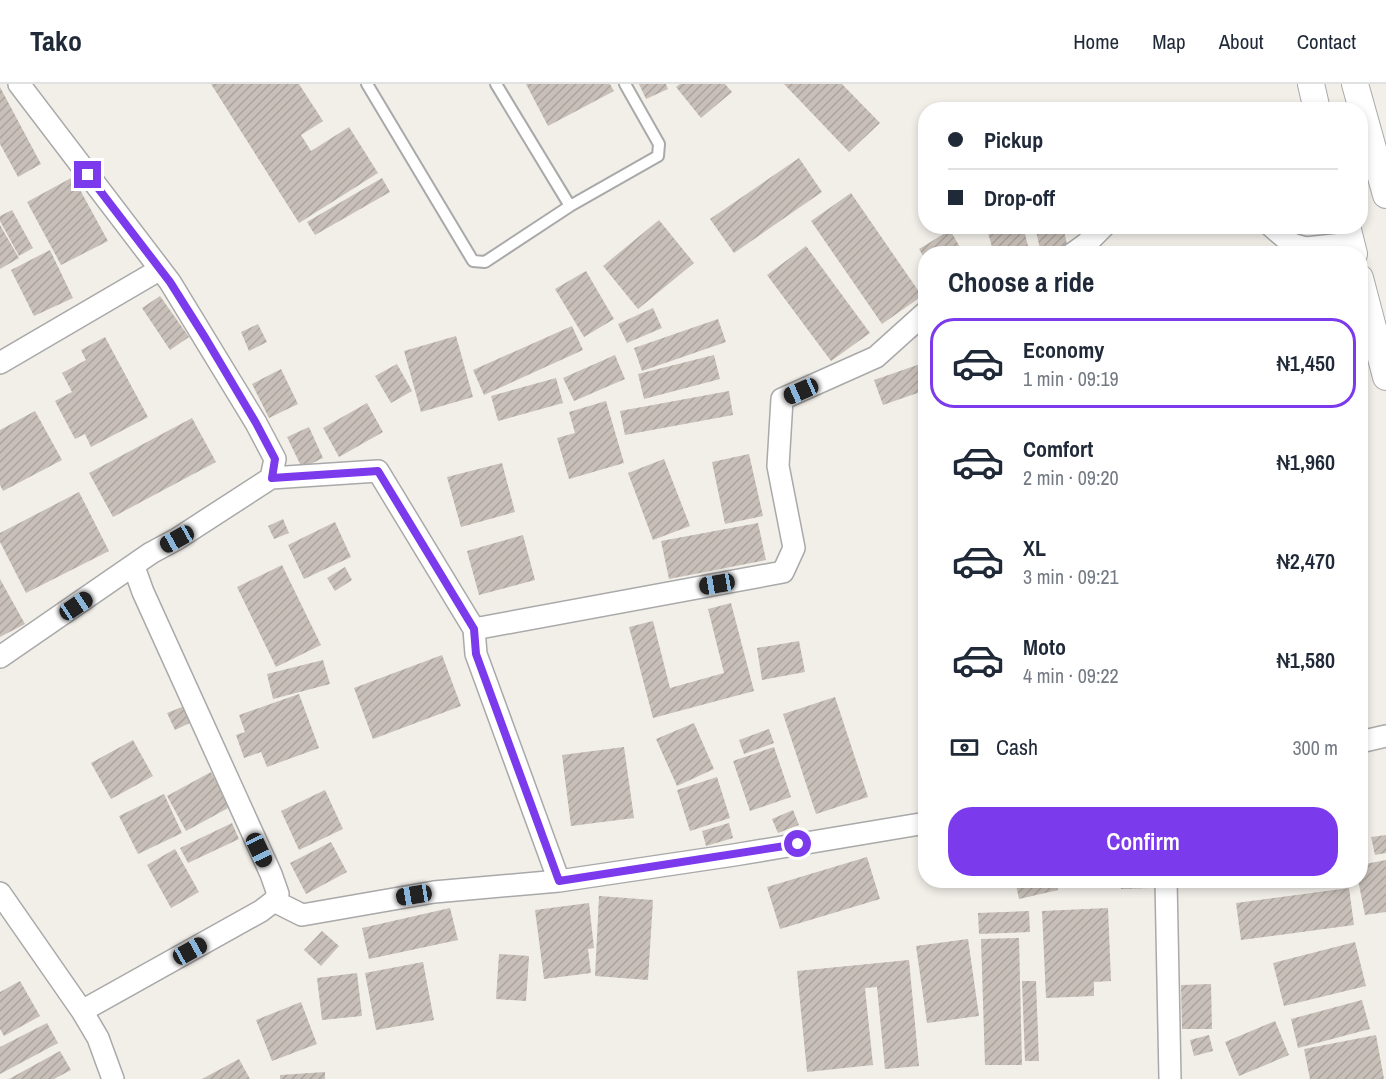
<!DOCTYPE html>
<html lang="en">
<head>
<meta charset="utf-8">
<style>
	:root { --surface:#fff; --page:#f6f6f7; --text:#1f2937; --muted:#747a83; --line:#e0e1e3; --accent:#7c3aed }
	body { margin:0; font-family:"Archivo Narrow",sans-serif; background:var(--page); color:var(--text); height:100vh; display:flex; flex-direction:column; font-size:22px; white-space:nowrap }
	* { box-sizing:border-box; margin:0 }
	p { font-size:20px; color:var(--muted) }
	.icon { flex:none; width:33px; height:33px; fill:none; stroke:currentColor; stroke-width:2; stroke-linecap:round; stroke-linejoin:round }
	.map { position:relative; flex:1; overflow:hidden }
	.details { position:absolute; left:918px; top:162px; width:450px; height:642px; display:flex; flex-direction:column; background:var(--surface); border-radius:24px; box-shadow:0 3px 9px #0003 }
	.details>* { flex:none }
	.banner { position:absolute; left:918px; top:18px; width:450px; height:132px; border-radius:24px; box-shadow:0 3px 9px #0003; display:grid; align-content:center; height:132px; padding:0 30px; background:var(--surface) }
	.end { position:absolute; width:27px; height:27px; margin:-14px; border:8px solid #7c3aed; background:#fff; box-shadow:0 0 0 3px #fff }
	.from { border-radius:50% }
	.car { position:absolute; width:18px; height:36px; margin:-18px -9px; border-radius:8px; box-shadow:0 0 4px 2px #0007; background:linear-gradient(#222 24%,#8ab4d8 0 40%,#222 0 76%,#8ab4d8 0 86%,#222 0) }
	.banner b { display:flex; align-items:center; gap:21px; height:57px; font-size:22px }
	.banner b+b { border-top:2px solid var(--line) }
	.banner i { width:15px; height:15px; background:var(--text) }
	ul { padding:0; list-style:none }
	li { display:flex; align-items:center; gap:18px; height:90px; margin:0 12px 9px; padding:0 18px; border:3px solid transparent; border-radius:24px }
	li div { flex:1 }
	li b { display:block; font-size:22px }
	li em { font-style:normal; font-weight:600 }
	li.on { border-color:var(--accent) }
	li>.icon { width:54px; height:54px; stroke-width:1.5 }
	h2 { padding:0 30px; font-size:27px; line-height:72px }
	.pay { display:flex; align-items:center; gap:15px; height:66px; padding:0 30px; font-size:22px }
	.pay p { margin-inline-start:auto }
	.cta { display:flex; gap:12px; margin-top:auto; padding:12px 30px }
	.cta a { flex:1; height:69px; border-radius:24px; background:var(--accent); color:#fff; font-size:24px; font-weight:600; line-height:69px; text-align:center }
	header { display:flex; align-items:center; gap:36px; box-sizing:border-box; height:84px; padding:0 30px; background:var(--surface); border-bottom:2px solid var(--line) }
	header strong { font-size:28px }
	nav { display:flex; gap:33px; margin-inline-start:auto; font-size:21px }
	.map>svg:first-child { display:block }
</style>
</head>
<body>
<header>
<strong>Tako</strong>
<nav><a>Home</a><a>Map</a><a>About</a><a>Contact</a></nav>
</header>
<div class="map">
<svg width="1386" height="995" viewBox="0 0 1386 995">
	<defs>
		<pattern id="building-hatch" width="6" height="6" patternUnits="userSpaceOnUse" patternTransform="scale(1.5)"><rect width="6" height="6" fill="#c7bfb8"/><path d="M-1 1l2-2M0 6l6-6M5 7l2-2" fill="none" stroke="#aba49e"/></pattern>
	</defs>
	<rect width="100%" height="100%" fill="#f2efe9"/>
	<path fill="url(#building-hatch)" d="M211,0h88l24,37 -22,14 10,16 38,-24 29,46 -79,50z
		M526,0h84l4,7 -66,35z
		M639,0h27l2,5 -22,10z
		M680,0h45l7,8 -31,26 -25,-31z
		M784,0h58l38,39 -31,29z
		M0,3l41,77 -23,13 -18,-33z
		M799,74l23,34 -88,61 -24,-34z
		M73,93l35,64 -47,24 -34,-63z
		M382,94l8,14 -75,43 -8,-13z
		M851,109l71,103 -40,28 -71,-103z
		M12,126l21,38 -14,8 -19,-35v-5z
		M659,136l35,43 -56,46 -35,-43z
		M0,141l19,33 -19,11z
		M986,142h37l7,28h-36z
		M1035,142h28l5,23 -27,5z
		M950,146l14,24h-38v7l-7,-12z
		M806,162l64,87 -39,28 -64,-86z
		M50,166l23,48 -39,18 -23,-46z
		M586,187l28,48 -30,18 -29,-48z
		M160,212l29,41 -19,13 -28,-42z
		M653,224l9,20 -35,15 -9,-19z
		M718,235l8,23 -84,29 -8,-23z
		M258,240l9,18 -18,9 -8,-19z
		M572,242l11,24 -99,45 -11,-25z
		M456,252l17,61 -52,15 -17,-61z
		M105,253l43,80 -57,30 -6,-13 -10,5 -20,-38 17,-9 -10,-19 24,-13 -5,-10z
		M615,271l10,24 -51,22 -11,-23z
		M714,271l6,24 -76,20 -6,-25z
		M926,278v28l-43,15 -9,-25z
		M397,280l15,27 -21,12 -16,-27z
		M281,285l17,35 -29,14 -17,-34z
		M556,294l7,25 -65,18 -7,-25z
		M729,307l4,24 -108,20 -5,-24z
		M606,317l18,62 -55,16 -12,-41 18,-5 -6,-21z
		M367,319l16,29 -44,25 -16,-29z
		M35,327l27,49 -59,31 -3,-6v-55z
		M192,334l24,44 -103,55 -24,-44z
		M309,343l14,31 -21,10 -15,-31z
		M749,370l14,62 -38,8 -13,-62z
		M664,375l26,67 -37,14 -25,-67z
		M502,379l13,49 -54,15 -14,-50z
		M79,408l30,59 -83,42 -26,-51v-9z
		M283,435l6,14 -15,6 -6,-13z
		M335,438l16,35 -47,22 -16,-34z
		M758,439l8,37 -97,19 -8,-38z
		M523,451l12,45 -56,15 -12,-44z
		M282,481l39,80 -45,22 -39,-80z
		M345,483l7,13 -17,11 -8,-13z
		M0,495l25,45 -25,13z
		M731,519l23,88 -101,27 -24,-91 24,-6 17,67 54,-15 -16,-64z
		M799,557l6,31 -43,8 -5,-32z
		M442,571l19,51 -88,33 -19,-51z
		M323,576l7,24 -57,15 -6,-25z
		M299,610l20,54 -52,19 -6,-15 -17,6 -8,-23 9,-3 -6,-17z
		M835,613l33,100 -52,17 -33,-100z
		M187,621l7,16 -19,9 -8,-17z
		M694,639l20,46 -37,17 -21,-47z
		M769,645l5,14 -30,11 -5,-14z
		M133,656l20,36 -42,23 -20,-36z
		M624,663l10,71 -63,8 -9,-71z
		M774,663l17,50 -41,14 -17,-50z
		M211,688l19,35 -44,24 -19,-35z
		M717,693l13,41 -40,13 -13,-41z
		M325,706l18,39 -44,21 -18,-39z
		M164,710l18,39 -44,21 -19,-38z
		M793,726l6,15 -21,8 -6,-14z
		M232,739l7,16 -51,24 -8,-15z
		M729,739l4,15 -27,8 -4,-15z
		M1386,751v18l-11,2 -4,-18z
		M331,758l16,30 -41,22 -16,-31z
		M175,765l24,43 -28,16 -24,-43z
		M867,773l13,42 -100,30 -13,-42z
		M1386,776v52l-21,3 -7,-35h2v-15z
		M1015,796h41l2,10 -39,9z
		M1121,796h28v8l-28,1z
		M1349,804l5,37 -113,15 -5,-37z
		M599,812l54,4 -5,80 -53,-4z
		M589,819l5,45 -6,1 3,24 -47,6 -9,-69z
		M450,824l8,32 -89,19 -7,-31z
		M1108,824l3,73 -17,1v14l-48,2 -4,-87z
		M1029,827l1,21 -51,2 -1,-21z
		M322,847l17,15 -18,20 -17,-16z
		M1019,854l3,127h-37l-4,-126z
		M968,855l11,77 -52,7 -11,-77z
		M1355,858l11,44 -82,20 -11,-43z
		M499,870l30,2 -3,45 -30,-2z
		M909,876l10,106 -34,3 -8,-82 -12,1 8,77 -66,7 -10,-101z
		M423,878l11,58 -58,10 -11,-57z
		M357,889l5,43 -40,4 -5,-42z
		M20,897l20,35 -36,20 -4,-7v-37z
		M1022,897h14l3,80h-14z
		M1211,900l1,45h-30l-1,-44z
		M1362,916l8,29 -72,19 -7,-29z
		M301,918l16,42 -45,17 -16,-41z
		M1275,937l14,34 -50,21 -14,-34z
		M47,939l11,20 -58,31v-27z
		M1209,951l4,16 -19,5 -4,-16z
		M1376,951l8,44h-74l-6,-30z
		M60,967l11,19 -17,9h-45z
		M239,975l11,20h-48z
		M325,988v7h-45v-4z"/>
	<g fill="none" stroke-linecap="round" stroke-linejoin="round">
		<defs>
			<path id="service" d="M367,0l106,177 12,1 85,-56
				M496,0l74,122 88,-50 1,-12 -34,-60"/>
			<path id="minor" d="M1271,142l21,18 14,4 46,-5
				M1072,170l14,-10 18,-18
				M0,279l159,-93
				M271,394l107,-7 96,158 2,25 83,227
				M474,545l309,-57 11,-24 -16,-82 4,-67 94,-42 50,-45
				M0,573l151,-104 26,-14 94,-61 4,-19 -19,-36 -86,-141 -151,-198
				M1360,658l26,-6
				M1166,796l4,199
				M0,809l82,118 16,27 15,41
				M274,817l28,14 132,-23 125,-11 175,-26 192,-32
				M82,927l179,-100 13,-10 4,-7 -7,-20 -128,-282 -9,-25"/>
			<path id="tertiary" d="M1311,0l6,26
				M1355,0l31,111
				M1347,142l7,28
				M1360,194l26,99"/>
		</defs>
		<use href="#service" stroke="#a9a9a9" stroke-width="14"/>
		<use href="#minor" stroke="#a9a9a9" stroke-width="24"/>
		<use href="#tertiary" stroke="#a9a9a9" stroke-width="28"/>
		<use href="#service" stroke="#fff" stroke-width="10"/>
		<use href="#minor" stroke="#fff" stroke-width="21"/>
		<use href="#tertiary" stroke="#fff" stroke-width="26"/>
	</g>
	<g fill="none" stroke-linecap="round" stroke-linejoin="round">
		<path stroke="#7c3aed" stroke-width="8" d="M88,91l82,107 36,57 50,84 19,36 -3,19 106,-7 96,158 2,25 83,227 239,-37"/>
	</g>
</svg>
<i class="end from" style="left:798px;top:760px"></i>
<i class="end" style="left:88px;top:91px"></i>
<i class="car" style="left:801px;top:307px;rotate:246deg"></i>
<i class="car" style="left:177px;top:455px;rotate:241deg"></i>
<i class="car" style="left:717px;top:500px;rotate:260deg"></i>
<i class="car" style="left:76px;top:522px;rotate:56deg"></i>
<i class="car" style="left:259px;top:766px;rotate:155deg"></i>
<i class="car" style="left:414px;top:811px;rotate:261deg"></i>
<i class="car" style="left:190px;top:867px;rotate:61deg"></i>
<div class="banner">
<b><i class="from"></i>Pickup</b>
<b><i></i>Drop-off</b>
</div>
<section class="details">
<h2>Choose a ride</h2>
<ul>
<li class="on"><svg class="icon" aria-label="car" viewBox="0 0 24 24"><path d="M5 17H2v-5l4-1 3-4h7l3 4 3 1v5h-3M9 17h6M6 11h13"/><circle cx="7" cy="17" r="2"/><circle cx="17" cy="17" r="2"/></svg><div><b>Economy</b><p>1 min · 09:19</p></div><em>₦1,450</em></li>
<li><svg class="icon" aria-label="car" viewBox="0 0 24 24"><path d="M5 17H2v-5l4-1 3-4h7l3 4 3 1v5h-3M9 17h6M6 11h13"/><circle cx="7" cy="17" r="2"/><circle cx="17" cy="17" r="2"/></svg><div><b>Comfort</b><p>2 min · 09:20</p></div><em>₦1,960</em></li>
<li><svg class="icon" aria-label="car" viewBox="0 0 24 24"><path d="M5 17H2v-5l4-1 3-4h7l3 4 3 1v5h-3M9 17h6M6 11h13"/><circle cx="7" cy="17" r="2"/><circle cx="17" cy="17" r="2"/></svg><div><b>XL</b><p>3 min · 09:21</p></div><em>₦2,470</em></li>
<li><svg class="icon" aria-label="car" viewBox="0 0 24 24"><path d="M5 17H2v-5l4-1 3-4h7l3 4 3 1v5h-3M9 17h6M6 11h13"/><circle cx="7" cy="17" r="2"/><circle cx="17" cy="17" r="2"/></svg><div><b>Moto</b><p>4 min · 09:22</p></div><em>₦1,580</em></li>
</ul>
<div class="pay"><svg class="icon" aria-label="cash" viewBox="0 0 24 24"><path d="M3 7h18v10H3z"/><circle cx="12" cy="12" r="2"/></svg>Cash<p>300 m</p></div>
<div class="cta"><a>Confirm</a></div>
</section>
</div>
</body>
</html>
